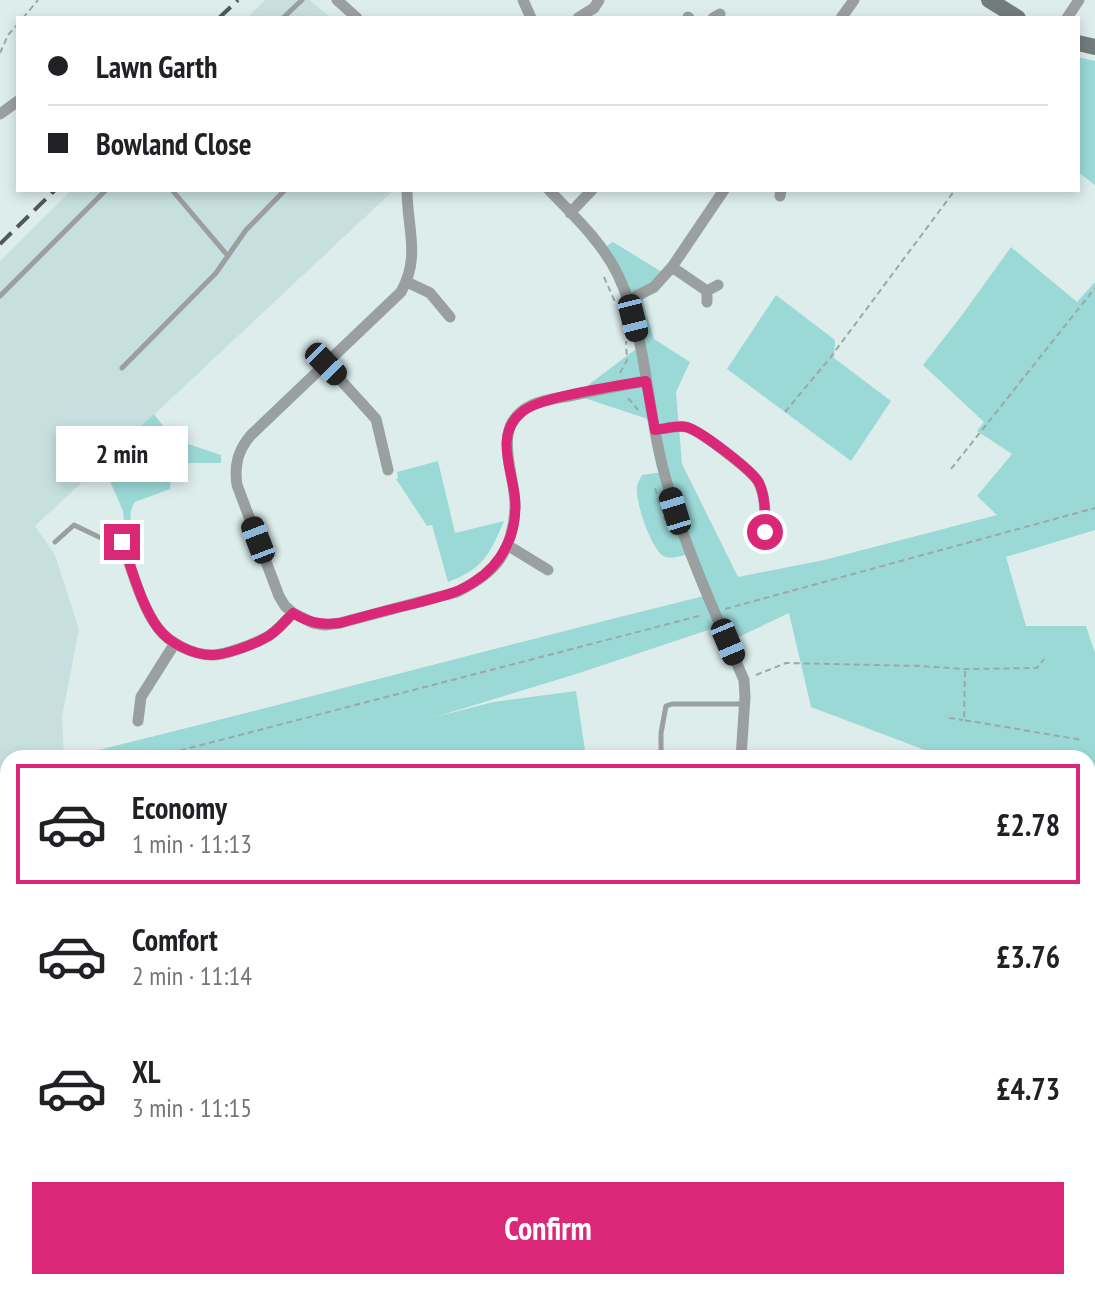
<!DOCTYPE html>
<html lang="en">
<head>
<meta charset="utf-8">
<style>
	:root { --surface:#fff; --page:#f2f2f2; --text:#202124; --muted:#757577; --line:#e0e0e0; --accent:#db2777 }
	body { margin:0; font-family:"PT Sans Narrow",sans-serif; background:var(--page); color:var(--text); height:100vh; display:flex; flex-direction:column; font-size:30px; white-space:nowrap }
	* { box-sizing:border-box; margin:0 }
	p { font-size:26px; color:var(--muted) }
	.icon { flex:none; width:44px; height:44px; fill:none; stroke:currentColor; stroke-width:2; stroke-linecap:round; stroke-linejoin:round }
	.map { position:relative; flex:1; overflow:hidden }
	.side { position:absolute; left:0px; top:750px; width:1096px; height:540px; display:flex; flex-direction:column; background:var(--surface); border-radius:24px 24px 0 0; box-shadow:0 4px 12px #0003 }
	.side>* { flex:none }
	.hud { position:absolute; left:16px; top:16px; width:1064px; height:176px; border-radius:0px; box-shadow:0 4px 12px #0003; display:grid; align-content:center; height:176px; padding:0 32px; background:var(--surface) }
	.end { position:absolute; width:36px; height:36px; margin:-18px; border:10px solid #db2777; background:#fff; box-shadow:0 0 0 4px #fff }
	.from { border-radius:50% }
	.bubble { position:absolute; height:56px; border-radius:0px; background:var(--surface); box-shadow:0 4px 12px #0003; font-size:26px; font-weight:800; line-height:56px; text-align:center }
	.car { position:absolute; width:24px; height:48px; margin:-24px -12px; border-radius:10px; box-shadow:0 0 6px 2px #0007; background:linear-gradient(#222 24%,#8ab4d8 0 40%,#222 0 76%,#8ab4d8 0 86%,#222 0) }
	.hud b { display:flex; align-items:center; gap:28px; height:76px; font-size:30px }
	.hud b+b { border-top:2px solid var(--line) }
	.hud i { width:20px; height:20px; background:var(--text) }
	ul { padding:14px 0 0; list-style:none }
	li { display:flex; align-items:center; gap:24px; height:120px; margin:0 16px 12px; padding:0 16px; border:4px solid transparent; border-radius:0px }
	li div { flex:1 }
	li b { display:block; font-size:30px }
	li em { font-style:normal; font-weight:800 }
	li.active { border-color:var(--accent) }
	li>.icon { width:72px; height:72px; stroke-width:1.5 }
	.cta { display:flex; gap:16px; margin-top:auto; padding:16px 32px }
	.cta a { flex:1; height:92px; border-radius:0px; background:var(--accent); color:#fff; font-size:32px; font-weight:800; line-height:92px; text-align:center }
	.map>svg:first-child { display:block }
</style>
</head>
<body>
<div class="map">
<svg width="1095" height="1290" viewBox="0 0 1095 1290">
	<rect width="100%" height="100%" fill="#dcedec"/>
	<path fill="#c7e0df" d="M265,0h45l21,18h-84z
		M72,190h322l-359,336 20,29 24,74 -17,88 2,41h-56v18l-8,2v-517z"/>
	<path fill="#9bd9d7" d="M1078,57l17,4v124l-17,-13z
		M613,242l52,32 -24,21 13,44 36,23 -14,30 6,72 56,113 86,-17 173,-45 -20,-19 35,-42 -35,-23 7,-9 -61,-57 39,-50 49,-68 66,55 18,-20v248l-89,27 20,69h60l9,27v117l-3,32 -4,-1v-43h-142l-135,-51 -22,-94 -61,29 -8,-16 -147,49 -138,42 58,-15 83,-11 10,66 61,-7v8h-581c214,-52 427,-110 642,-163l-16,-42c-8,2 -19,6 -26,4 -14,-3 -31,-56 -29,-70 0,-3 3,-8 5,-12l21,-3 -9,-51 -79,-26 65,-49 -2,-10 -36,-87z
		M776,295l59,45 -1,18 57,43 -40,60 -124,-92z
		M154,414l19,25 48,16v8h-48l-3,26 -35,13c-6,9 -5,17 -3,27l-7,2 -2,-20 -21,-48z
		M438,461l17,72 49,-12c-14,33 -21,48 -56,61l-16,-57 -5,1 -31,-47 2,-1 -1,-6z
		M750,1282h146l8,8h-150z"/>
	<path fill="#68bdba" d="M8,776v56l-8,2v-56z"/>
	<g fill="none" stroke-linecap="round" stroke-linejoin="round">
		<path stroke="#9ba8a8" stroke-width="2" stroke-dasharray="6 4" stroke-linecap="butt" d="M23,18l15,-18
			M0,53l8,-18 10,-11
			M604,277l12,27
			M620,373l7,-13 -1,-19
			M628,398l11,13
			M785,412l45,-54 125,-168
			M951,469l144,-181
			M655,488l10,32
			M725,609l370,-101
			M965,671l-1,49 118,20
			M756,675l30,-12 134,3 45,3 72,-1 7,-9
			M949,718l14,2
			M151,758l552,-143
			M0,797l8,-2
			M0,1165l8,8"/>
		<path stroke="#99a09f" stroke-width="5" d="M283,18l19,-18
			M172,190l56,66
			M0,296l106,-106
			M122,368l94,-95 30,-43 39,-40
			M55,542l19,-17 29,14 18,3
			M661,758v-25l5,-27 6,-2h72"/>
		<path stroke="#99a09f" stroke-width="11" d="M337,0l20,18
			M523,0l8,18
			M688,17l1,1
			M578,18l16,-10 5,-8
			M713,18l7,-4
			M841,18l13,-18
			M1067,18l12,-18
			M0,114l18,-13
			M407,190c0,38 14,67 -6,102l-150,143c-13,15 -17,30 -14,50l42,111 6,10 8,7 20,10 12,2 15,-2 117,-31c15,-8 29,-16 40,-29 12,-15 18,-38 18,-58 0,-34 -26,-80 17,-100 13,-6 28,-7 42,-10 24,-5 48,-10 72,-14
			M549,190c25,26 53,52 69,85 30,63 28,135 47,201 19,70 50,137 79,204l1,17 -4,61
			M780,196l1,-6
			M570,213l22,-23
			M672,267l35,24
			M407,282l23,11 20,24
			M629,300l25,-13 18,-20 52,-77
			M707,302v-11l11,-6
			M326,364l50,55 12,51
			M655,430c10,-1 22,-5 31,-3 13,3 67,44 73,56 7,15 6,33 6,49
			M122,542c10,27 19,64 36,86 11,15 35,27 54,27 14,0 41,-11 53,-17 11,-5 19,-16 28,-25
			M507,545l41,25
			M138,721l3,-24 34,-54
			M0,958l8,3
			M1088,1002l7,6
			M0,1053l8,-14
			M1088,1147l7,6
			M1088,1210l7,-7
			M0,1214l8,-7
			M90,1282l8,8
			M676,1282l4,8
			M998,1282l9,8
			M236,1290l5,-8
			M395,1290v-8
			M489,1290l42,-8
			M1016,1290l7,-8"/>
		<path stroke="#727c7c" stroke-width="16" d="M989,0l29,18
			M1078,43l17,4"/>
		<path stroke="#505858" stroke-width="4" stroke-dasharray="16 8" stroke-linecap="butt" d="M219,18l19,-18
			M0,244l55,-54"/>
	</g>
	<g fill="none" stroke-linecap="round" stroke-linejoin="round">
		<path stroke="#db2777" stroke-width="10" d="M122,542c10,27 19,63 36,86 11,15 35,27 54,27 13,0 41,-10 53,-17 11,-5 19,-16 28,-25 16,10 28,12 47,10 25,-7 51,-14 77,-20 20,-6 40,-9 57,-21 29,-18 44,-50 41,-84 -3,-29 -21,-64 7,-86 19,-16 96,-26 124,-31l9,49c10,-1 22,-5 31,-3 14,3 67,44 73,56 7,15 6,33 6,49"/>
	</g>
</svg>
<i class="end from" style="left:765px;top:532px"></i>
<i class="end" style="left:122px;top:542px"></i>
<div class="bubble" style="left:56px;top:426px;width:132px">2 min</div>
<i class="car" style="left:633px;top:318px;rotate:166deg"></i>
<i class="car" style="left:326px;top:364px;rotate:136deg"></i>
<i class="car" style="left:675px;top:511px;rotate:343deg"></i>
<i class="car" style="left:258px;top:540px;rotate:339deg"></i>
<i class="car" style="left:728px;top:642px;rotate:157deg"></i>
<div class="hud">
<b><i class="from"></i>Lawn Garth</b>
<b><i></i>Bowland Close</b>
</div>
<section class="side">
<ul>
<li class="active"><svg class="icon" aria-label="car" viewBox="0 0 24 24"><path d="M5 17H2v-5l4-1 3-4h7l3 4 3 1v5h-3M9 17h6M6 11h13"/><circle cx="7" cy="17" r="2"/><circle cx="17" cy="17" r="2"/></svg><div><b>Economy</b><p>1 min · 11:13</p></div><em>£2.78</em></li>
<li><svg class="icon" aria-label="car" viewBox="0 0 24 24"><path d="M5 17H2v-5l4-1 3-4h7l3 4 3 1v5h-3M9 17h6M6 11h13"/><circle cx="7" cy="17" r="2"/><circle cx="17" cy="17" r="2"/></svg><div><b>Comfort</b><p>2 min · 11:14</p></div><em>£3.76</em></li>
<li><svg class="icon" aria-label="car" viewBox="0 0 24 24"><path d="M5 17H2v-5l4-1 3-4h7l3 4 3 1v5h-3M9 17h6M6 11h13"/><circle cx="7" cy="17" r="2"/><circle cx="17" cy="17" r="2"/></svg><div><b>XL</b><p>3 min · 11:15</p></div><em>£4.73</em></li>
</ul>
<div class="cta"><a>Confirm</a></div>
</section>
</div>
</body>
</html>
